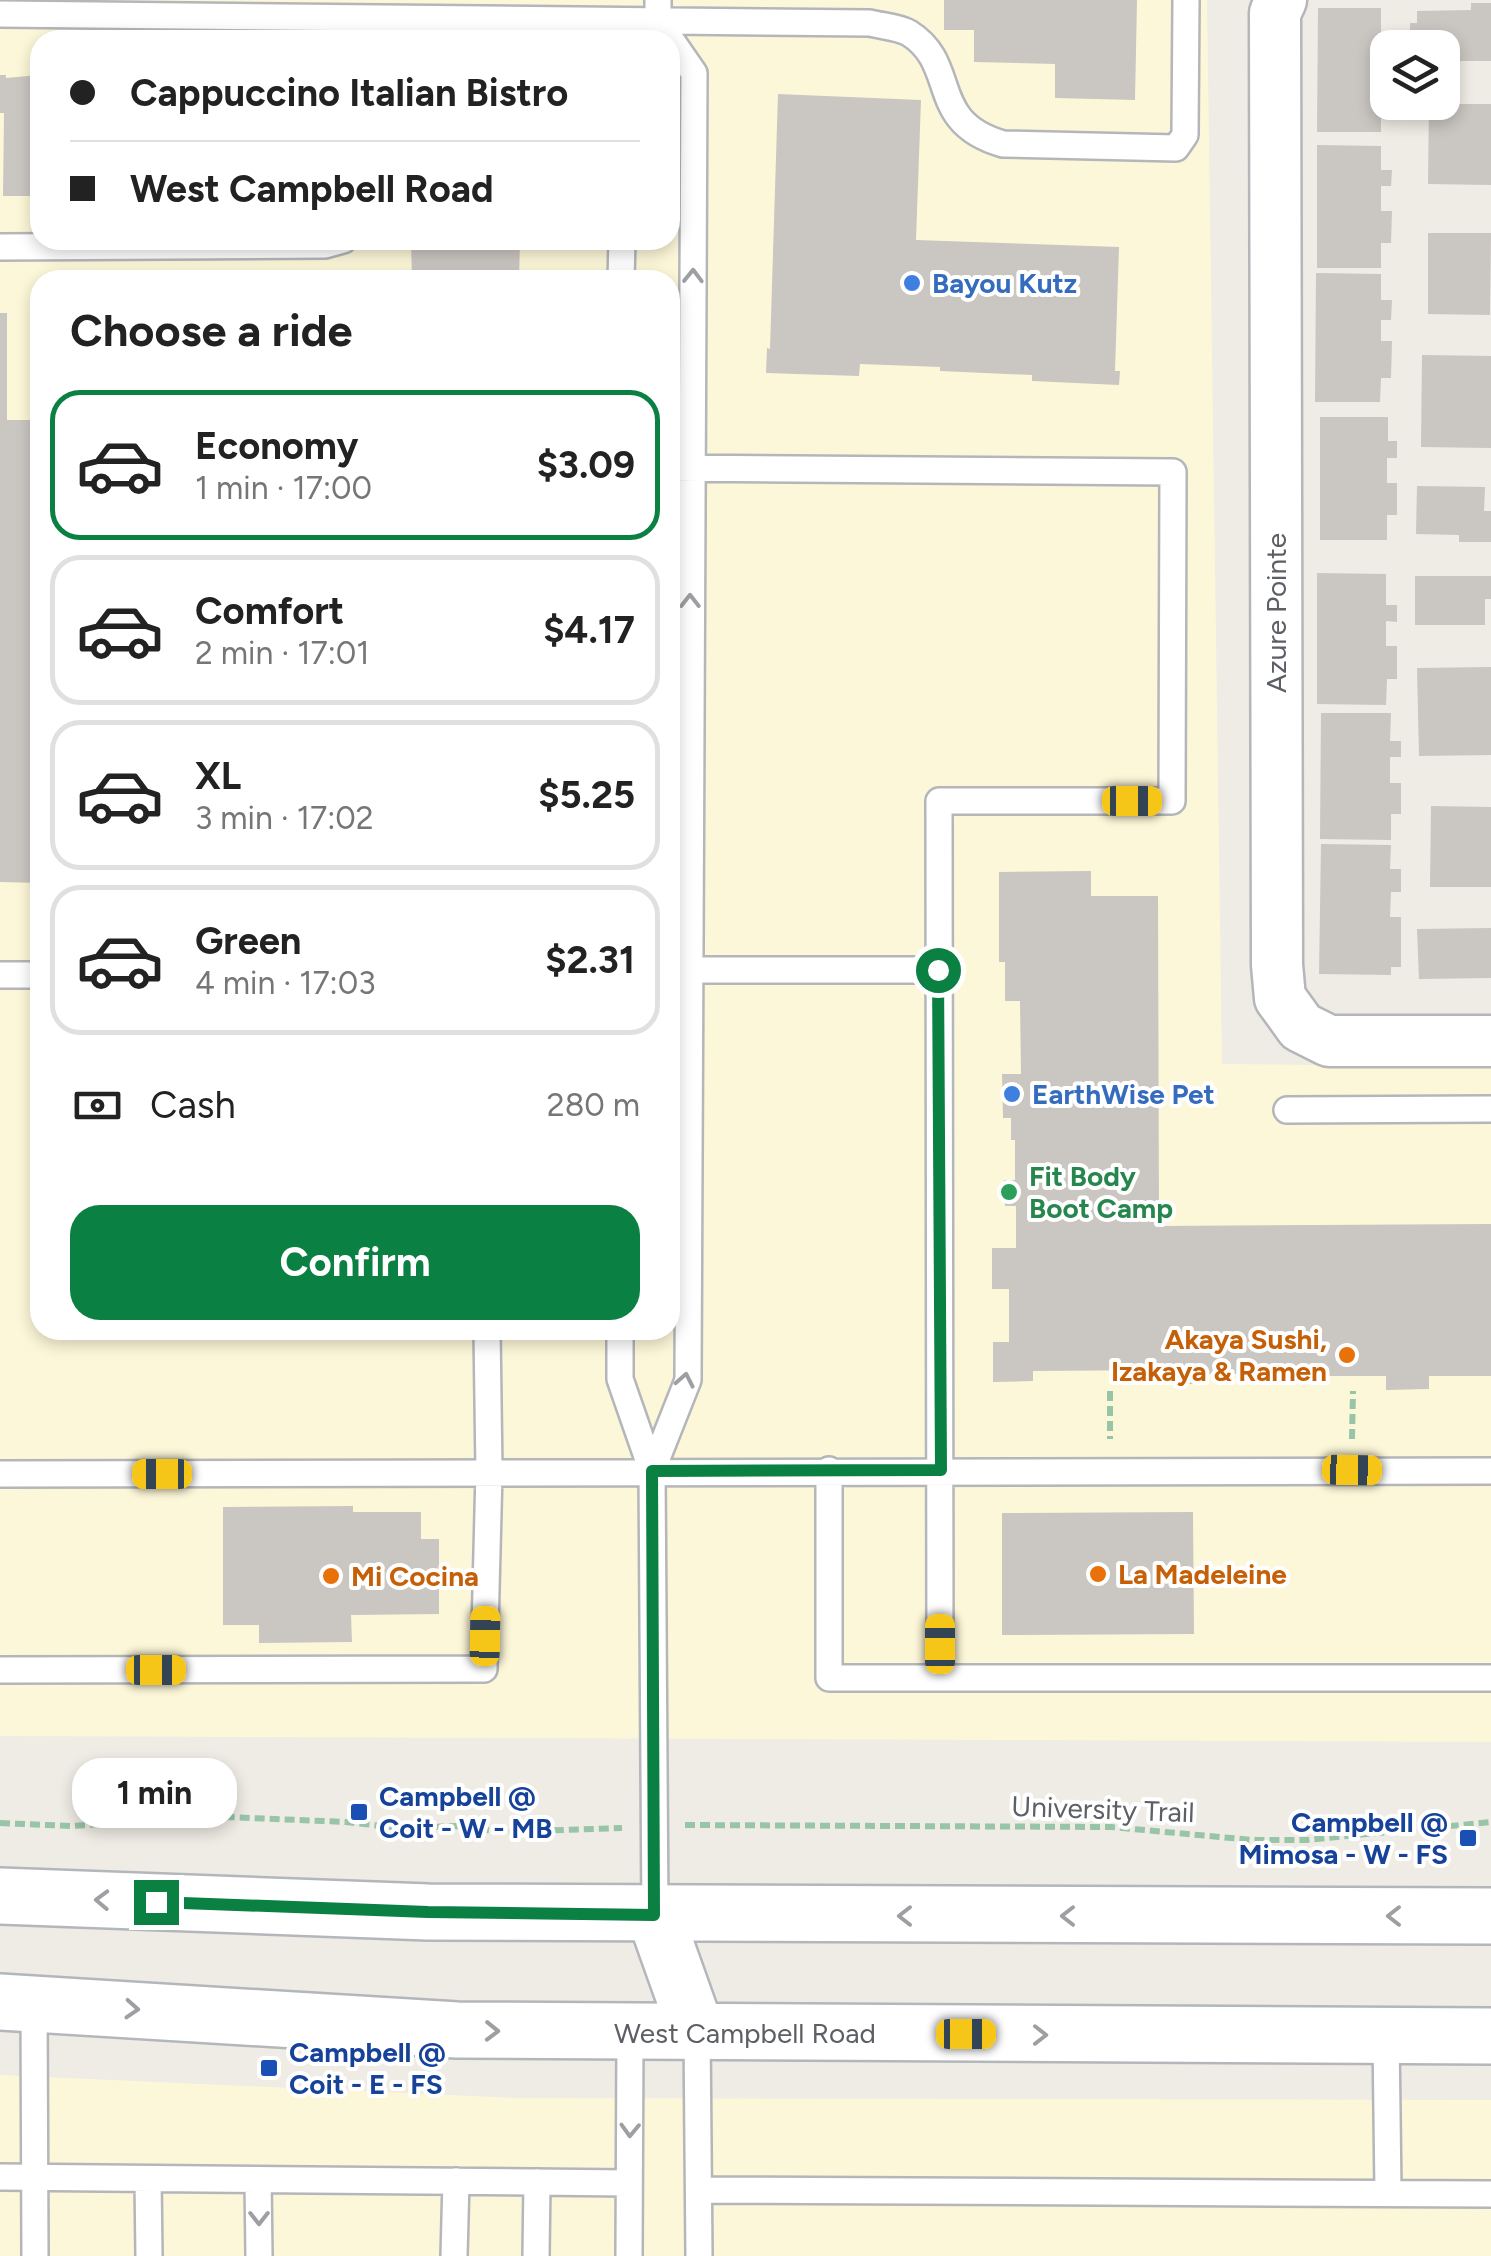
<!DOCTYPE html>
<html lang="en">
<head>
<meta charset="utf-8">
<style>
	:root { --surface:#fff; --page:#f6f6f6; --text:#222; --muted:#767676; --line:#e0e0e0; --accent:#0b8043 }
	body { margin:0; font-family:Figtree,sans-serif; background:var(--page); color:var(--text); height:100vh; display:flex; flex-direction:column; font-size:38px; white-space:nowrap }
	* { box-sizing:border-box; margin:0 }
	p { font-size:32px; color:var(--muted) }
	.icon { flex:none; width:55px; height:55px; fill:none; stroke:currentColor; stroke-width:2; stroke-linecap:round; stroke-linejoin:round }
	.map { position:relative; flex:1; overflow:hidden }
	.drawer { position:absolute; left:30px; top:270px; width:650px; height:1070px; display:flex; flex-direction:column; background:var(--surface); border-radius:30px; box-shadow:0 5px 15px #0003 }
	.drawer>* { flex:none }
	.banner { position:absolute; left:30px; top:30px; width:650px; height:220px; border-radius:30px; box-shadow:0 5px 15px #0003; display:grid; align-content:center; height:220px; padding:0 40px; background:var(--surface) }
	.tools { position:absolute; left:1370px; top:30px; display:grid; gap:20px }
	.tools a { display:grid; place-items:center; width:90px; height:90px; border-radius:20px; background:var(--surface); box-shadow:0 5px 15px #0003; font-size:50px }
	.end { position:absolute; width:45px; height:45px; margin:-22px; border:12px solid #0b8043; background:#fff; box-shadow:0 0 0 5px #fff }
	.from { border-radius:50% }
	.bubble { position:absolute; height:70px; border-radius:30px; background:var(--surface); box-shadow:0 5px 15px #0003; font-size:32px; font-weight:700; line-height:70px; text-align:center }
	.car { position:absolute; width:30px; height:60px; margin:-30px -15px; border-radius:12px; box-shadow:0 0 8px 2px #0007; background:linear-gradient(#f5c518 24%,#345 0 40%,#f5c518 0 76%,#345 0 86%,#f5c518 0) }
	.banner b { display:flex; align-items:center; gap:35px; height:95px; font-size:38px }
	.banner b+b { border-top:2px solid var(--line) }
	.banner i { width:25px; height:25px; background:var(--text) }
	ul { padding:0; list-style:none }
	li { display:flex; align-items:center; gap:30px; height:150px; margin:0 20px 15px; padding:0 20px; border:5px solid var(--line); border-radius:30px }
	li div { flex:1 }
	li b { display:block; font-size:38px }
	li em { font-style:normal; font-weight:700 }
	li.on { border-color:var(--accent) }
	li>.icon { width:90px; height:90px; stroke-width:1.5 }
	h2 { padding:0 40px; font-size:45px; line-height:120px }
	.pay { display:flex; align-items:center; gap:25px; height:110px; padding:0 40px; font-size:38px }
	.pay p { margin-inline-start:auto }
	.primary-button { display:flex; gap:20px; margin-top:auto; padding:20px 40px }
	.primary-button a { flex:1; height:115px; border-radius:30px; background:var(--accent); color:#fff; font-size:40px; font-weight:700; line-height:115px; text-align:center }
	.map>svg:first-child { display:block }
</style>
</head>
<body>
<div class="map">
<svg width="1491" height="2256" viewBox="0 0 1491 2256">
	<rect width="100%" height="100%" fill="#eeece4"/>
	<path fill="#fdf7d9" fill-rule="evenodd" d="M0,0h1207l15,1064 269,3v675l-1491,-6zM40,40h630v200h-630zM40,280h630v1050h-630z
		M0,2075l516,23 975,2v156h-1491z"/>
	<path fill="#cac6c1" d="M944,0h193l-2,100 -80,-2v-34l-81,-2v-32h-30z
		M1471,3h20v58h-49v-13h-32v-25h7v-12l54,-1z
		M1318,8h63v24h11l-4,34h-7v24h7v12h4v5h-11v25h-64z
		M0,75h6v3l33,-3 1,121h-37l1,-83h-4z
		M778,94l143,6 -5,140 203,7 -4,124h5l-1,14 -87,-4v-6l-92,-4v-4l-80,-3 -1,12 -93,-3 1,-25 3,1z
		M1429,104h62v81l-63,-1z
		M1317,145l64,1v24h11l-1,16h-10v25h11l-1,32h-10v25h-64z
		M1428,233h63l-1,82 -62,-1z
		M411,240h109l-1,40h-107z
		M1316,273l65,1v26h11l-1,20h-10v21h11l-1,37h-10l-1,24h-65z
		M0,313h7v107h33v463l-40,-1z
		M1422,355l69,1v92l-70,-1z
		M1320,417h68v24h9v17h-10v25h10v32h-10v25h-67z
		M1417,486l68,1 -1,24h7v31h-32v-7l-43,-1z
		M1317,573l69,1v31h11v17l-11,-1v25h11v33h-10l-1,26 -69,-1z
		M1415,576h76v23h-6v26h-70z
		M1491,667v88l-72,1 -2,-88z
		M1321,713h70l-1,28h11v16h-11v26h11v31h-10v26l-71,-1z
		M1431,806l60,1v80h-61z
		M1321,844l70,1 -1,24h11v23h-10l-1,25h11v50h-10v8l-72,-1z
		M1091,871v25h67l1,330 332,-2v152h-62v13l-43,1v-14h-73v5h-38l-1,-7h-77v10h-35v-14l-129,1v10l-40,1v-40h16v-53h-17v-41h24v-42h-11l-1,-26h11v-40h-4v-22h-8l-1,-44h19l-1,-73h-15v-39h-6v-90z
		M1491,928v50l-72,1 -2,-50z
		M353,1506v6h68v27h18v75l-88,1 1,27 -93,1v-18h-36v-118z
		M1193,1512l1,122 -192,1v-122z"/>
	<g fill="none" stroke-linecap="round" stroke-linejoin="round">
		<defs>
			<path id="service" d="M0,14l870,9c11,3 29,4 39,10 51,32 17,89 94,111l173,4 9,-13 1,-135
				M647,40l11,-19v-21
				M0,247l325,-2 18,-5
				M621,280l1,-40
				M670,468l503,4 -1,329h-233l1,877
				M670,970h268
				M0,975h40
				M1287,1110l204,-1
				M620,1330v49l32,92 3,444
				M829,1470v208h662
				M652,1471l36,-91 6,-1307 -36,-52
				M0,1474l1491,-3
				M0,1670l484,-1 5,-197 -2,-142
				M34,2003l1,253
				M697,2033l2,223
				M1386,2036l2,156
				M0,2177l628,6
				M148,2179l1,77
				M258,2180l1,76
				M699,2190l792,4
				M454,2256l2,-75
				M536,2256l1,-74
				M629,2256l1,-223"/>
			<path id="minor" d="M1281,0l-6,13 2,952 3,33 21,29 28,14h162"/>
			<path id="secondary" d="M0,1896l428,16 1063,4
				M655,1915l42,118
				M0,2002l457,28 1034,6"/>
		</defs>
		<use href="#service" stroke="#b4b6ba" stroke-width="30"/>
		<use href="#minor" stroke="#b4b6ba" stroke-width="55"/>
		<use href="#secondary" stroke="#b3b6bb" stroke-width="60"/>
		<path stroke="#98c4a8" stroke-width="6" stroke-dasharray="10 5" stroke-linecap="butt" d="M1110,1391v48
			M1352,1439l1,-48
			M0,1823l70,3 158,-9 118,5 54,6 55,-2 49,6 118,-4
			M685,1825l426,2 142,13h53l185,-18"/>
		<use href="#service" stroke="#fff" stroke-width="25"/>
		<use href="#minor" stroke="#fff" stroke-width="50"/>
		<use href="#secondary" stroke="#fff" stroke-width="55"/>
	</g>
	<defs><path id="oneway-chevron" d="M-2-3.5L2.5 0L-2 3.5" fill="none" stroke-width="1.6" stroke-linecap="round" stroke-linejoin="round" transform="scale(2.5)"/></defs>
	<g stroke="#9d9fa2">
		<use href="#oneway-chevron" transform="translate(693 276) rotate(-89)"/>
		<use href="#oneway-chevron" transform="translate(690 601) rotate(-90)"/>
		<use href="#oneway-chevron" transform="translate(685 1380) rotate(-79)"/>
		<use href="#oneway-chevron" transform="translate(102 1900) rotate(-178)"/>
		<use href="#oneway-chevron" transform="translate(905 1916) rotate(-180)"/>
		<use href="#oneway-chevron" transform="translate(1068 1916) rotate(180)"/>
		<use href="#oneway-chevron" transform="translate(1394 1916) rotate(180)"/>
		<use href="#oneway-chevron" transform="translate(132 2009) rotate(4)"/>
		<use href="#oneway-chevron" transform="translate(492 2031) rotate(1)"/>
		<use href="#oneway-chevron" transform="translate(1040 2035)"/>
		<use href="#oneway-chevron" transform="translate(630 2130) rotate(92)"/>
		<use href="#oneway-chevron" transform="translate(259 2218) rotate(90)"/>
	</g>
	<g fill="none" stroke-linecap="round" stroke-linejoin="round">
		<path stroke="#0b8043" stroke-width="12" d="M156,1902l272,10 226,3 -2,-444 289,-1 -3,-500"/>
	</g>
	<g fill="#3f7fe0" stroke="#fff" stroke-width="4">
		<circle cx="912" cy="283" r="10"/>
		<circle cx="1012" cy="1094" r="10"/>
	</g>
	<circle fill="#2e9e5b" stroke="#fff" stroke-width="4" cx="1009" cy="1192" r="10"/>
	<g fill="#e8710a" stroke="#fff" stroke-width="4">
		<circle cx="1347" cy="1355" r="10"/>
		<circle cx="1098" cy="1574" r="10"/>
		<circle cx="331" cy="1576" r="10"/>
	</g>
	<g fill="#1a4fb4" stroke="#fff" stroke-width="4">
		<rect x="349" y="1802" width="20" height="20" rx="5"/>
		<rect x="1458" y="1828" width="20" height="20" rx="5"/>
		<rect x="259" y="2058" width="20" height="20" rx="5"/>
	</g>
	<g text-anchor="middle" stroke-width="8" stroke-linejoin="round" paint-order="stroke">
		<g font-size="28" font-weight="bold" fill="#366cbe" stroke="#fff" text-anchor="start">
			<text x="932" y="293">Bayou Kutz</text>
			<text x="1032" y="1104">EarthWise Pet</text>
		</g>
		<g font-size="28" fill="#5c5f64" stroke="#fff">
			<text transform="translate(1276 613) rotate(-90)" y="10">Azure Pointe</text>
			<text transform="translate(1103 1809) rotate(2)" y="10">University Trail</text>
			<text x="745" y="2043">West Campbell Road</text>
		</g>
		<g font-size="28" font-weight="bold" fill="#27864d" stroke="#fff" text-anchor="start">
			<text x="1029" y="1186">Fit Body<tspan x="1029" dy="32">Boot Camp</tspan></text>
		</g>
		<g font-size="28" font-weight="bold" fill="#c56008" stroke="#fff" text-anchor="start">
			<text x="1327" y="1349" text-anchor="end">Akaya Sushi,<tspan x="1327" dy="32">Izakaya &amp; Ramen</tspan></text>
			<text x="1118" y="1584">La Madeleine</text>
			<text x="351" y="1586">Mi Cocina</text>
		</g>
		<g font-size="28" font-weight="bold" fill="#164399" stroke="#fff" text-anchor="start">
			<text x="379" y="1806">Campbell @<tspan x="379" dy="32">Coit - W - MB</tspan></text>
			<text x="1448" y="1832" text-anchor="end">Campbell @<tspan x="1448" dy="32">Mimosa - W - FS</tspan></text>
			<text x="289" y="2062">Campbell @<tspan x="289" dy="32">Coit - E - FS</tspan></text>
		</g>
	</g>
</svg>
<div class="tools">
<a><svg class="icon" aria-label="layers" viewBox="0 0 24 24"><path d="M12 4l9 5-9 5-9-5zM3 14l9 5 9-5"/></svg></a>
</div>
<i class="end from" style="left:938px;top:970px"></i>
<i class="end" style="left:156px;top:1902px"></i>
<div class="bubble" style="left:72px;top:1758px;width:165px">1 min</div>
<i class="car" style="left:1132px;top:801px;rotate:90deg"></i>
<i class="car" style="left:1352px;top:1470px;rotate:91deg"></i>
<i class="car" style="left:162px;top:1474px;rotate:270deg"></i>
<i class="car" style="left:485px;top:1636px;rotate:1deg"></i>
<i class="car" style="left:940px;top:1644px;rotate:0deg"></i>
<i class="car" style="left:156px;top:1670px;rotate:90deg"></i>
<i class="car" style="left:966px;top:2034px;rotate:90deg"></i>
<div class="banner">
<b><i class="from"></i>Cappuccino Italian Bistro</b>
<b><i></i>West Campbell Road</b>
</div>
<section class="drawer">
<h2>Choose a ride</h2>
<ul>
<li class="on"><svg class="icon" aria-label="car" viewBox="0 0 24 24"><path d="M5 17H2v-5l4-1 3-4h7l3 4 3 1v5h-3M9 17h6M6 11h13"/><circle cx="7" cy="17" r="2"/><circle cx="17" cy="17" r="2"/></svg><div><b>Economy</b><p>1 min · 17:00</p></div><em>$3.09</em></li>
<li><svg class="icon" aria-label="car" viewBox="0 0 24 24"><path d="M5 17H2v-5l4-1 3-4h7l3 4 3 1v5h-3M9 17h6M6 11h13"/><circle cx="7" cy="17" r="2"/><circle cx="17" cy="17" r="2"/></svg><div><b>Comfort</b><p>2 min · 17:01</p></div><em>$4.17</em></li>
<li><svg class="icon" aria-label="car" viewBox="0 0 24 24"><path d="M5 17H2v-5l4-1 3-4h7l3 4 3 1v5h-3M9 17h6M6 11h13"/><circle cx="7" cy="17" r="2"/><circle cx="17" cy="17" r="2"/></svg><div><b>XL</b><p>3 min · 17:02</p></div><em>$5.25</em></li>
<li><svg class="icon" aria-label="car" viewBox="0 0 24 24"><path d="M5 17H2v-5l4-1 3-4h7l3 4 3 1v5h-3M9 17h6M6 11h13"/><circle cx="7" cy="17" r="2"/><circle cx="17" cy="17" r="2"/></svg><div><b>Green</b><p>4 min · 17:03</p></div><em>$2.31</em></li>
</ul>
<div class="pay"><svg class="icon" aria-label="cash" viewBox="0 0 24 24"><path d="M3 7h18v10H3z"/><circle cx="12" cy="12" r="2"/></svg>Cash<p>280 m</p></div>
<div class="primary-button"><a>Confirm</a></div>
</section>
</div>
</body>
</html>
